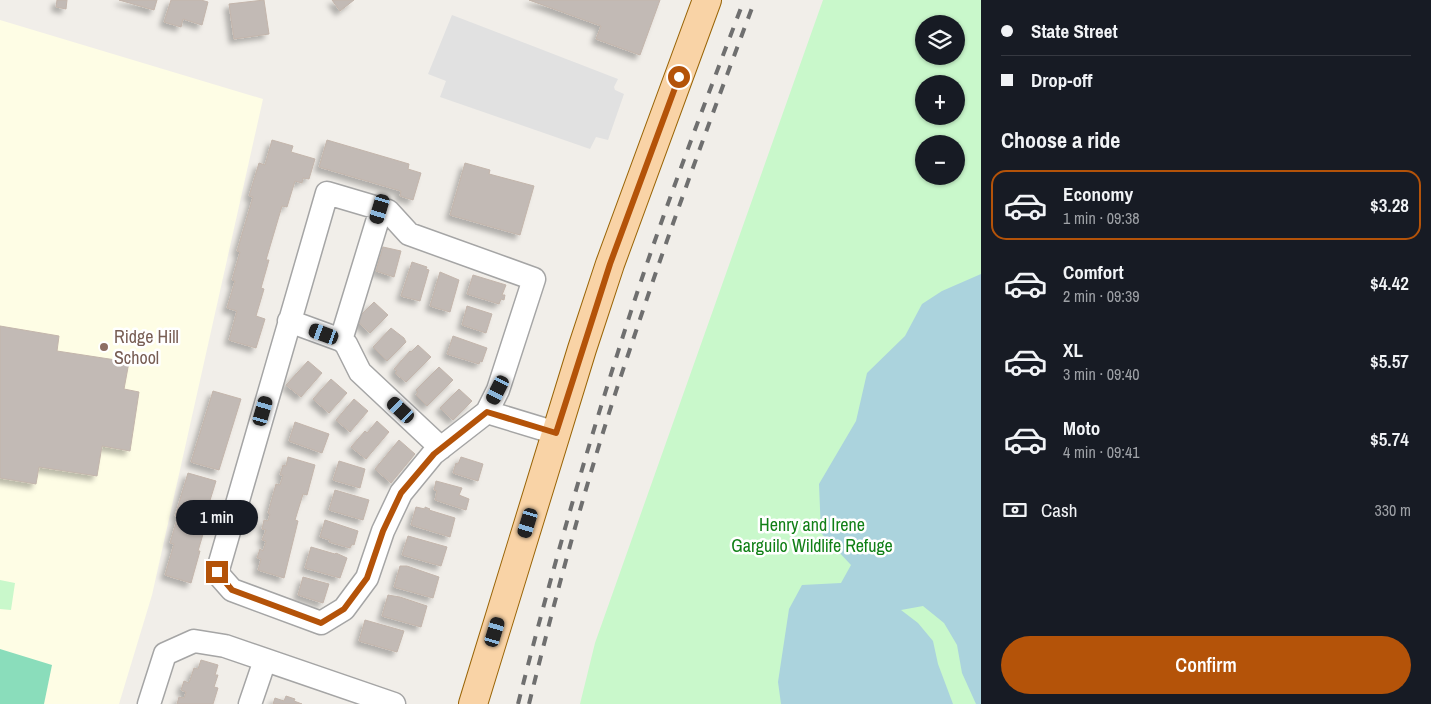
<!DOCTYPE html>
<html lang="en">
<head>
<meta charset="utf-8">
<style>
	:root { --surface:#171b24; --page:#242831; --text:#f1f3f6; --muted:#9ea1a6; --line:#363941; --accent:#b45309 }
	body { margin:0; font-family:"Archivo Narrow",sans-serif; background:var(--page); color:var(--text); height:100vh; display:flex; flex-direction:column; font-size:19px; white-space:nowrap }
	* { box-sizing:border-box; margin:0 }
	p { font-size:16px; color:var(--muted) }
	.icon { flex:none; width:28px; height:28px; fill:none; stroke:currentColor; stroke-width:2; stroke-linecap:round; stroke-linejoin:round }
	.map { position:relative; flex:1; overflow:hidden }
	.details { display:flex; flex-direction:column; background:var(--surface); width:450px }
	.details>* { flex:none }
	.banner { display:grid; align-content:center; height:110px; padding:0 20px; background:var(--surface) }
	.fabs { position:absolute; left:915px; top:15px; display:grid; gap:10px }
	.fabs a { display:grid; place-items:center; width:50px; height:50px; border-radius:50%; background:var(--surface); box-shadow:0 1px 4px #0004; font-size:25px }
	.end { position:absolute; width:22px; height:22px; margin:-11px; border:6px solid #b45309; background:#fff; box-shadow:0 0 0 2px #fff }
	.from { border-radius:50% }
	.bubble { position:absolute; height:35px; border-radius:18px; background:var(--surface); box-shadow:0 1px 4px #0004; font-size:16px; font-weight:600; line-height:35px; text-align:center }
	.car { position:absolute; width:15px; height:30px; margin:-15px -8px; border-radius:6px; box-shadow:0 0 4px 1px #0007; background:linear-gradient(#222 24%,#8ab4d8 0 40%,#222 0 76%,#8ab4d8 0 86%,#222 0) }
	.banner b { display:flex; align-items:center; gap:18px; height:48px; font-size:19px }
	.banner b+b { border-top:1px solid var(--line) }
	.banner i { width:12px; height:12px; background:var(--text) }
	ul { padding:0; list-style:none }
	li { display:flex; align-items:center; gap:15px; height:70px; margin:0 10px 8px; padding:0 10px; border:2px solid transparent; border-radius:15px }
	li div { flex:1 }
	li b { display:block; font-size:19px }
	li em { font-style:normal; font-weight:600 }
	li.selected { border-color:var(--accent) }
	li>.icon { width:45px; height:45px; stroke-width:1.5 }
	h2 { padding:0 20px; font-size:22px; line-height:60px }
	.pay { display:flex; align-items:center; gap:12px; height:55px; padding:0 20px; font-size:19px }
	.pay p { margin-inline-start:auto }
	.cta { display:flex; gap:10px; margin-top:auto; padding:10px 20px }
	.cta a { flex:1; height:58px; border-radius:30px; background:var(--accent); color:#fff; font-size:20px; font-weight:600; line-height:58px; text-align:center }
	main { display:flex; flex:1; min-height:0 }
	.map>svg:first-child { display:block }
</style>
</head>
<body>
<main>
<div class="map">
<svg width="981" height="704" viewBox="0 0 981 704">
	<defs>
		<filter id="shadow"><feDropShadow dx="-4.5" dy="4.5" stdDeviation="2.5" flood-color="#0004"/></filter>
	</defs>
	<rect width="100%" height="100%" fill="#f1eee9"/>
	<path fill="#fefde5" d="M0,20l263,79 -111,496 -33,109h-119z"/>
	<path fill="#c9f8cb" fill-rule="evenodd" d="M823,0h158v704h-401l15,-61zM924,24h32v32h-32zM924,84h32v32h-32zM924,144h32v32h-32z
		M0,580l15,3 -4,27 -11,-1z"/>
	<path fill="#8addbb" d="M0,649l52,16 -8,39h-44z"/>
	<path fill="#e1e1e1" d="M452,15l166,64 -4,8 1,3 9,4 -16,46 -12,-3 -6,12 -150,-52 6,-16 -18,-7z"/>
	<path fill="#abd3dd" d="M981,274v430h-5l-14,-31 -5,-28 -13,-22 -21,-17 -22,4 17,13 15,18 5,23 15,40h-172l-3,-22 11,-73 13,-24 39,-2 10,-18 -30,-32 -2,-49 37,-63 11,-48 38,-37 17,-32 20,-13z"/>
	<path fill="#c2bab5" stroke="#c3b5ab" filter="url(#shadow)" d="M57,0h10l-1,9 -10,-2z
		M119,0h38l-3,10z
		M171,0h30l7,2 -6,23 -19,-6 -2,8 -17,-5z
		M264,0l5,34 -35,5 -5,-35z
		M332,0h22l-14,11z
		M529,0h131l-20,55 -44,-16 5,-13z
		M272,140l21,6 -2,6 24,7 -6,20 -6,-1 -1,5 -7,-2 -8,26 -5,-1 -16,54h3l-8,28 3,1 -8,27 9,3 -9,29 -27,-8 8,-29 -10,-3 8,-27 -3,-1 8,-28 -3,-1 16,-54 -4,-1 10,-33 6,2z
		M327,140l82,24 -1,5 13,4 -8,27 -13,-4 1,-5 -82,-24z
		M465,163l25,7 -1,4 45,12 -14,49 -70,-20z
		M383,247l18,4 -7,26 -18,-6z
		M412,262l15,5 -1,2 3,1 -9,31 -19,-5z
		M440,272l19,8 -9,32 -20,-6z
		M473,275l33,10 -4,10h3l-1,5 -3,-1 -2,5 -32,-10z
		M374,302l14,13 -18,18 -14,-13z
		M467,306l25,8 -6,19 -24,-8z
		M0,326l59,10 -2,15 72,11 -5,27 15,3 -9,59 -28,-5 -5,30 -58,-9 -3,17 -36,-6z
		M391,328l13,10 2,4 -19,19 -14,-14z
		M453,336l34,12 -5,14 -2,-1 -1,3 -32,-10z
		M418,345l13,12 -25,25 -11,-9 2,-2 -3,-2 16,-18 1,1z
		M308,361l14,12 -21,24 -15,-12z
		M439,367l14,13 -26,26 -11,-11 2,-3 -2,-2z
		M331,379l16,14 -18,20 -16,-14z
		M459,389l13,12 -19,19 -13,-12z
		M213,391l28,8 -22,71 -28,-8z
		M354,399l14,12 -18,21 -14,-12z
		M377,421l12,11 -23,27 -15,-12 14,-16 2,2z
		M295,422l34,12 -7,19 -33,-12z
		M399,440l16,14 -24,29 -16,-14z
		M288,457l27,8 -8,30 -4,-1 -8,26 3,1 -14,57 -26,-8 3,-11 -4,-1 3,-9 3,2 3,-10 -4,-1 4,-10 -4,-1 2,-9 4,1 2,-7 -2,-1 8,-29 4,1 3,-10h-3l3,-10 3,1z
		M461,457l22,7 -5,17 -25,-8 3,-10 2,1z
		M339,461l26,8 -5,19 -27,-8z
		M188,473l28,8 -13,42 3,1 -8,27h2l-9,32 -26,-8 9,-31 -4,-1 8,-27h-3z
		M436,481l26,7 -3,7 10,4 -3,11 -31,-10 2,-9 -3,-1z
		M335,490l34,10 -6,20 -34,-10z
		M416,507l9,2v-2l5,2 -1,1 26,8 -5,19 -39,-12z
		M325,520l33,11 -4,14 -2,-1 -2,4 -21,-6 1,-2 -10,-3z
		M408,536l39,11 -6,19 -39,-11z
		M311,547l24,7 1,-1 11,5 -7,20 -35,-10z
		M400,566h7l32,11 -6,21 -39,-11z
		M303,577l26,7 -6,19 -25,-8z
		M388,595l12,2 27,9 -6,21 -39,-11z
		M365,620l39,11 -7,21 -38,-11z
		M201,660l17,5 -3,10h3l-4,12 4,1 -5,16h-36l2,-7 5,1 2,-6 -5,-2 3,-9 5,2 5,-15 4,1z
		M286,696l9,3 -1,2 8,3h-29l2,-6 9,3z"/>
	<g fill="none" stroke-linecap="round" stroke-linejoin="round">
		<defs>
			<path id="minor" d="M289,321l52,19 5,4 14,28 81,76
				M341,340l40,-131
				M487,412l11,-22 36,-111 -125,-45 -21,-23 -61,-18 -110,380 15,17 89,33 23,-14 23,-31 16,-47 18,-38 32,-39 54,-42 69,21
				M149,704l16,-50 29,-13 31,5 169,58
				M250,704l15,-44"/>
			<path id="major" d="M473,704l109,-355 28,-85 97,-264"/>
		</defs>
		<use href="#minor" stroke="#a5a5a5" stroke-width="25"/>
		<use href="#major" stroke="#996406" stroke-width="30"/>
		<use href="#minor" stroke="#fff" stroke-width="22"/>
		<use href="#major" stroke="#f9d3a6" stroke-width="28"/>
		<path stroke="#6f6f6f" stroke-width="4" stroke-dasharray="10 10" stroke-linecap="butt" d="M518,704c30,-118 63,-236 100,-352 37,-119 82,-236 126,-352
			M529,704c29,-118 61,-237 100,-352 39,-118 82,-235 126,-352"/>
	</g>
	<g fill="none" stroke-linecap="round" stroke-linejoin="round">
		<path stroke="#b45309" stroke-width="6" d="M217,572l15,18 89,33 23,-14 23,-31 16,-47 18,-38 33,-39 53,-42 69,21 54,-169 69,-187"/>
	</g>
	<circle fill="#8d6e63" stroke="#fff" stroke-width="2" cx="104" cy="347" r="5"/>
	<g text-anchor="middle" stroke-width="5" stroke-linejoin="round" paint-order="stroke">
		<g font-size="18" fill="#785e54" stroke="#fff" text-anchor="start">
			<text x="114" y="343">Ridge Hill<tspan x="114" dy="21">School</tspan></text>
		</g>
		<g font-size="18" fill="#107f16" stroke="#fff">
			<text x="812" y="531">Henry and Irene<tspan x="812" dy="21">Garguilo Wildlife Refuge</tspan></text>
		</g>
	</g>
</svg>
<div class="fabs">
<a><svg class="icon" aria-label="layers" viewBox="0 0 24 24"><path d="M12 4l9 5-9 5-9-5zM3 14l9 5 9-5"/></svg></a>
<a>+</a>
<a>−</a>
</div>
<i class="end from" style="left:679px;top:77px"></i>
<i class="end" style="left:217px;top:572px"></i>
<div class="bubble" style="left:176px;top:500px;width:82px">1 min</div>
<i class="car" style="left:380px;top:209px;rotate:197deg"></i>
<i class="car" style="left:324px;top:334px;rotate:290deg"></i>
<i class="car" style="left:498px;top:390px;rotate:207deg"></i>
<i class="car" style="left:401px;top:410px;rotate:313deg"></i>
<i class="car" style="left:263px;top:411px;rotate:16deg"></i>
<i class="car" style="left:528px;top:523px;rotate:197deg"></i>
<i class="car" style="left:495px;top:632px;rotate:17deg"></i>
</div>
<section class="details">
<div class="banner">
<b><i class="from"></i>State Street</b>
<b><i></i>Drop-off</b>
</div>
<h2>Choose a ride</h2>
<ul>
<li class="selected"><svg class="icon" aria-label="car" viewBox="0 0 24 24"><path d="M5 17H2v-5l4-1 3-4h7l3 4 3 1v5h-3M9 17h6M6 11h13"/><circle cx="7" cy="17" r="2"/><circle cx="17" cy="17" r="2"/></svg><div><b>Economy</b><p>1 min · 09:38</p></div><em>$3.28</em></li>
<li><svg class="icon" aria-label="car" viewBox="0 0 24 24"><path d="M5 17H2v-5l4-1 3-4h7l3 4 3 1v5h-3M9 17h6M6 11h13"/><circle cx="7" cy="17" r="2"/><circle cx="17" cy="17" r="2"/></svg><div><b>Comfort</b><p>2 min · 09:39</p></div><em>$4.42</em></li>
<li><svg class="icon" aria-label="car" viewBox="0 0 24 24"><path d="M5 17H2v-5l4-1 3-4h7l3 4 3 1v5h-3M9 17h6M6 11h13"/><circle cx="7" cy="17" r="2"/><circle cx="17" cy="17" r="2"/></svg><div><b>XL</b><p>3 min · 09:40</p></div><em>$5.57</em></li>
<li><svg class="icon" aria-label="car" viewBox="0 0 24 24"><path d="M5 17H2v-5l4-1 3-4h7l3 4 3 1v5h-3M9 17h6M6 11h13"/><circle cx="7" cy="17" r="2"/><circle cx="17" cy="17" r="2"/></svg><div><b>Moto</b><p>4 min · 09:41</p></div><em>$5.74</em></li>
</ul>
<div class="pay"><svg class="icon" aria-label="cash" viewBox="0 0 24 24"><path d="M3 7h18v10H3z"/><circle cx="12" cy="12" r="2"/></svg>Cash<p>330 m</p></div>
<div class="cta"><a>Confirm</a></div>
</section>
</main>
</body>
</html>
